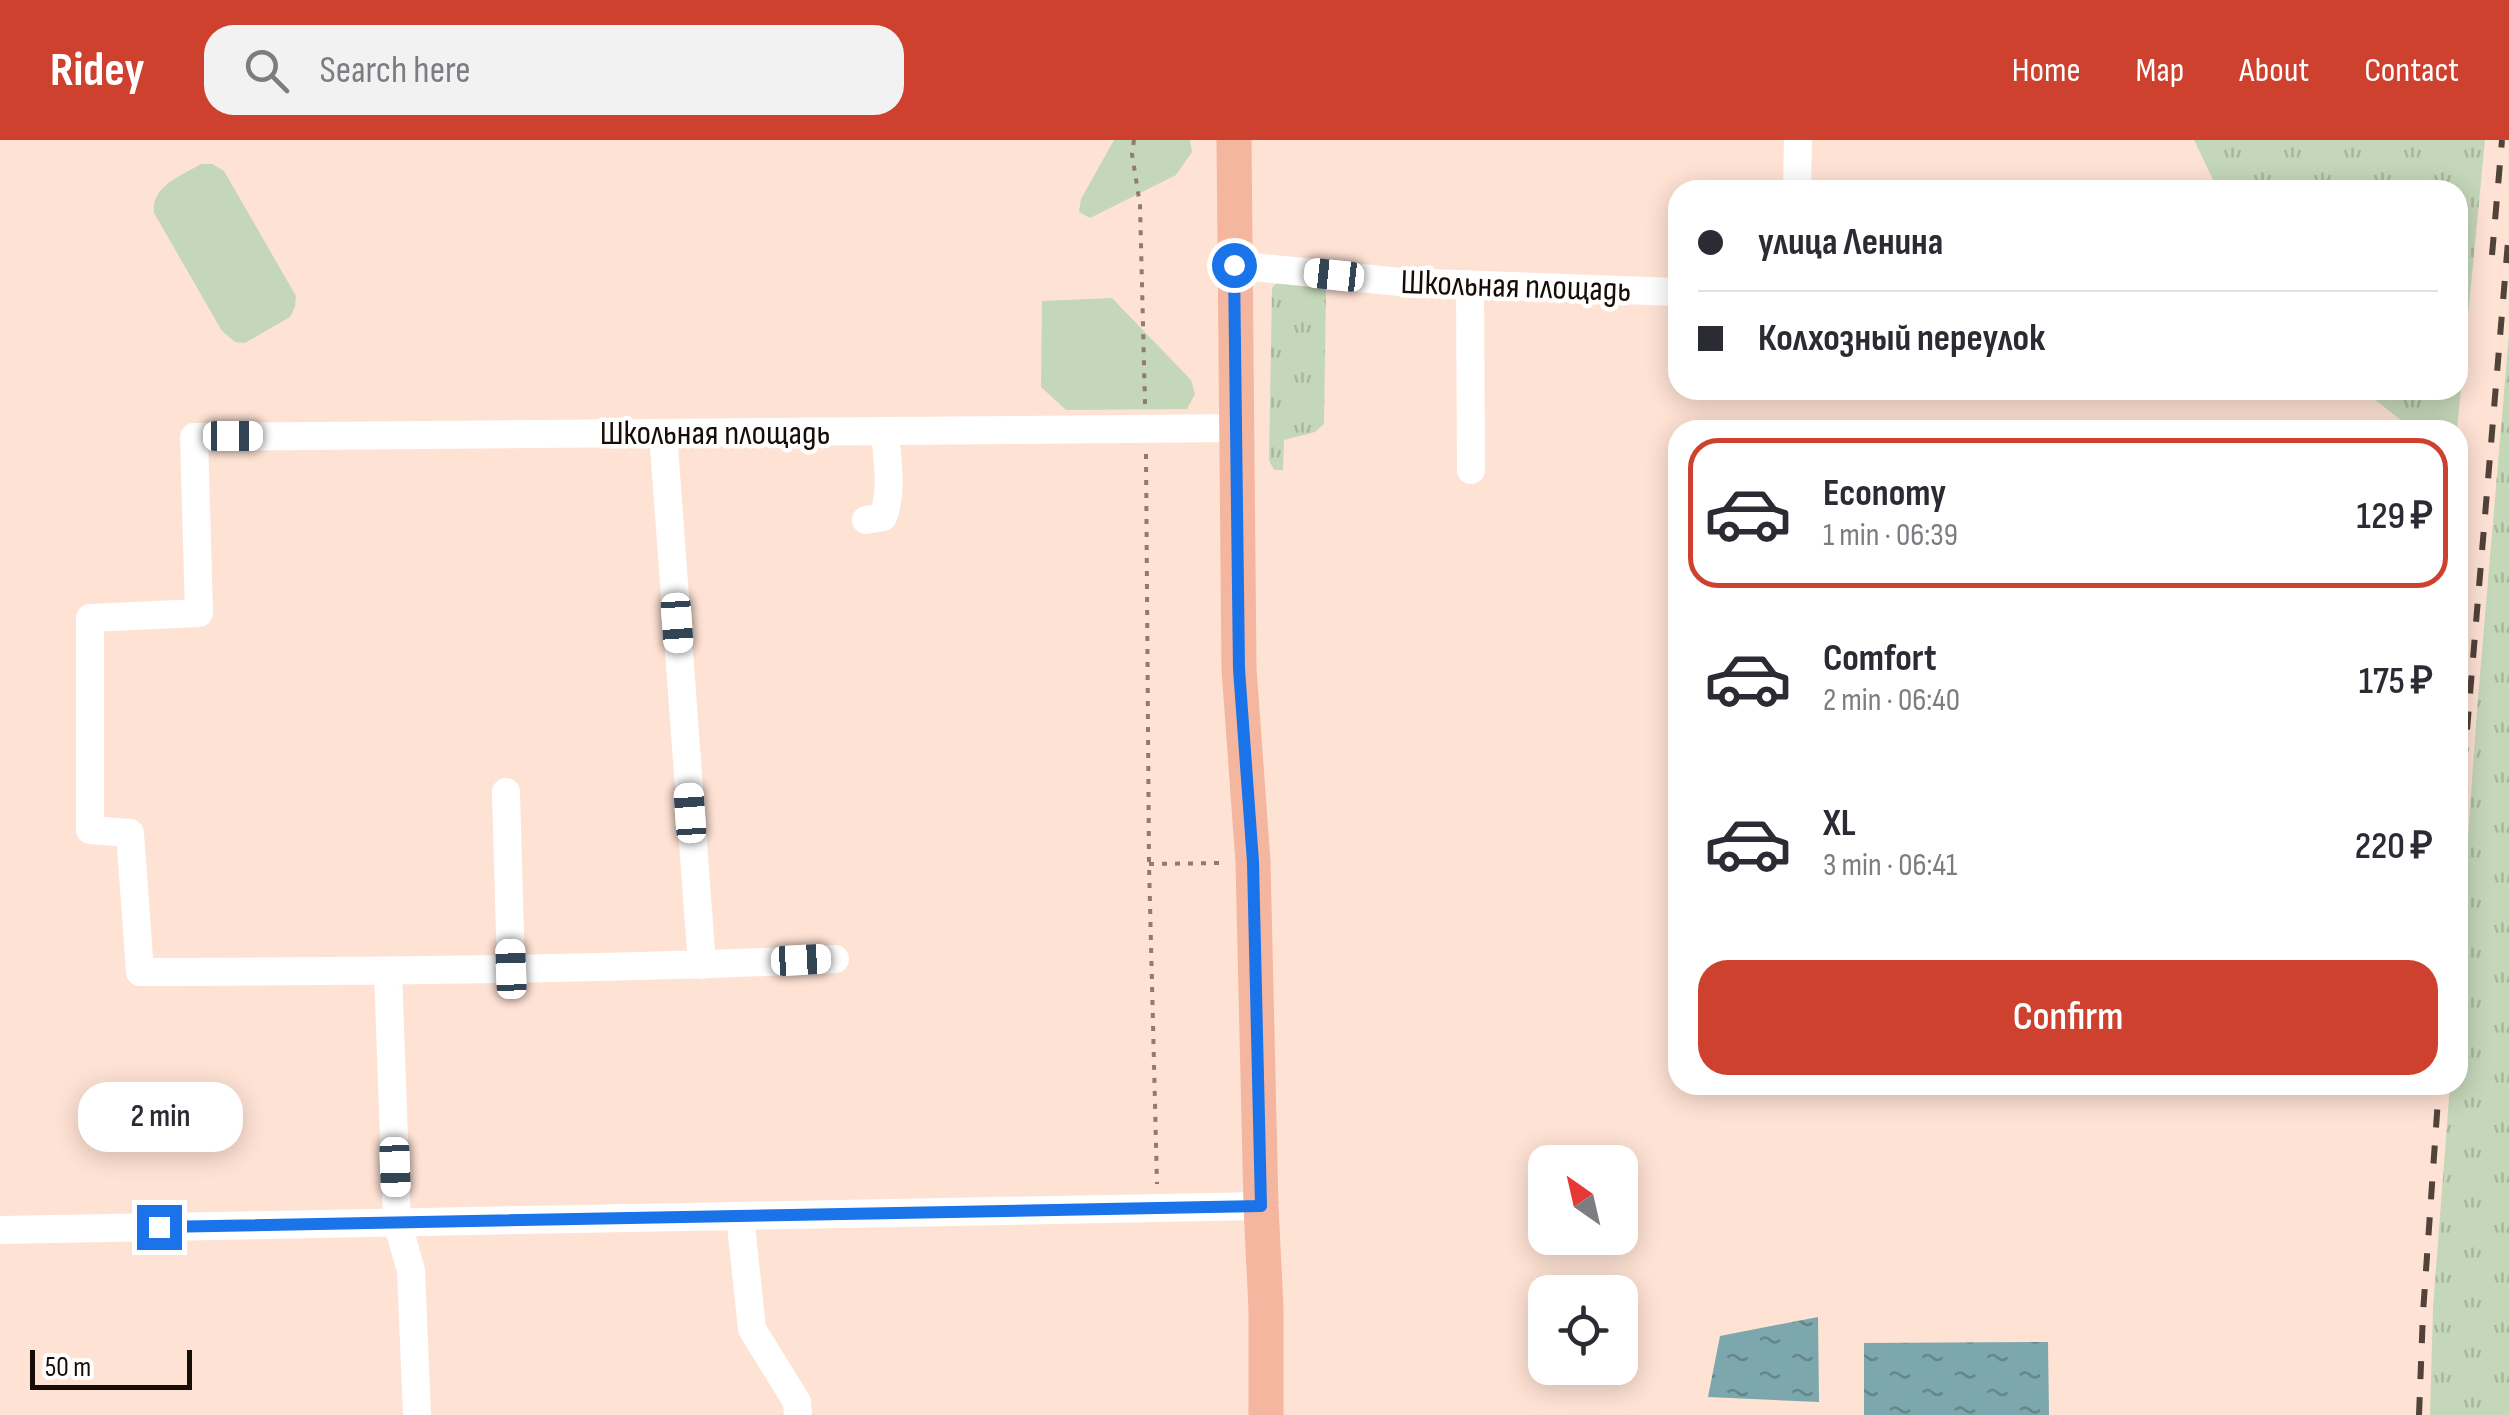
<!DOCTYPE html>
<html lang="en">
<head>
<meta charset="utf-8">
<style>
	:root { --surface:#fff; --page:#f2f2f3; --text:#2b2b33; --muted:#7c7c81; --line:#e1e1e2; --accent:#ce412f }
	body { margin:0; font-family:"Sofia Sans Condensed",sans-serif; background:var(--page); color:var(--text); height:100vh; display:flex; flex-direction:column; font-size:38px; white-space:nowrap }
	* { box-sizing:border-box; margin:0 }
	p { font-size:32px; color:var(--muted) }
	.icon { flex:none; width:55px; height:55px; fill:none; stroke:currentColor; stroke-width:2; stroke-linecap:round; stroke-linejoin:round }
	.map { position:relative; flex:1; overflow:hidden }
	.drawer { position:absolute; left:1668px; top:280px; width:800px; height:675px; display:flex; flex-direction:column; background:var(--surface); border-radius:30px; box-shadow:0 5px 25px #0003 }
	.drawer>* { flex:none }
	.hud { position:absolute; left:1668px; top:40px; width:800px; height:220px; border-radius:30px; box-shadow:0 5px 25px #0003; display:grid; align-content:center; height:220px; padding:0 30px; background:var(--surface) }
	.needle { width:65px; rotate:326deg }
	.buttons { position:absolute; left:1528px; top:1005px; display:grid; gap:20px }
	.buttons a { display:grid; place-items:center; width:110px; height:110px; border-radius:20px; background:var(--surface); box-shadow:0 5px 25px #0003; font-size:50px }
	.scale { position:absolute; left:30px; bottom:25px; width:162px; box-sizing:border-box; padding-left:10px; border:5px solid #170c06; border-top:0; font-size:28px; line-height:35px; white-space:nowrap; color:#170c06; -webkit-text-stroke:8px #fff; paint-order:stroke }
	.end { position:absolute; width:45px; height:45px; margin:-22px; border:12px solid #1a73e8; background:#fff; box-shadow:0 0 0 5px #fff }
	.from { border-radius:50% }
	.bubble { position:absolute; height:70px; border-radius:30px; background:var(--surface); box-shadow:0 5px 25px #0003; font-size:32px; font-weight:600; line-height:70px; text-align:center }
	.car { position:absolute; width:30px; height:60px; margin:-30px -15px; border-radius:12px; box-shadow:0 0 8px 2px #0007; background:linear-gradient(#fff 24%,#345 0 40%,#fff 0 76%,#345 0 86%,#fff 0) }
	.hud b { display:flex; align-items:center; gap:35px; height:95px; font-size:38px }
	.hud b+b { border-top:2px solid var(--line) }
	.hud i { width:25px; height:25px; background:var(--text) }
	ul { padding:18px 0 0; list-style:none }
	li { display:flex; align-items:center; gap:30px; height:150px; margin:0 20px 15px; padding:0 10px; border:5px solid transparent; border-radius:30px }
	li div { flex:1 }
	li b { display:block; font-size:38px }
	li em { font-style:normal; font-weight:600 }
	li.current { border-color:var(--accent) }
	li>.icon { width:90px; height:90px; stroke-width:1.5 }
	.button { display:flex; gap:20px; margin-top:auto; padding:20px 30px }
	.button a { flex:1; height:115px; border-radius:30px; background:var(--accent); color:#fff; font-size:40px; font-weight:600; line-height:115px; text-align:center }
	header { display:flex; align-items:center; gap:60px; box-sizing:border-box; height:140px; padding:0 50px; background:var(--accent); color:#fff }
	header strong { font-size:48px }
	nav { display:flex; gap:55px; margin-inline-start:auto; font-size:35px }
	.search { width:700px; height:90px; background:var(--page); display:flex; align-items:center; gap:25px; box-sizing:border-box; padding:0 35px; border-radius:30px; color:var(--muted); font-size:38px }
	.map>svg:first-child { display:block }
</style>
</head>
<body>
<header>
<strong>Ridey</strong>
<div class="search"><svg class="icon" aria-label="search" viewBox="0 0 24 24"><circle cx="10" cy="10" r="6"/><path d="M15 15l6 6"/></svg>Search here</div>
<nav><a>Home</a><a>Map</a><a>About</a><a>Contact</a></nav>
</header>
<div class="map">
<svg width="2509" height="1275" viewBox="0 0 2509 1275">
	<defs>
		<pattern id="grass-tufts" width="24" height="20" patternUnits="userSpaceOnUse" patternTransform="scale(2.5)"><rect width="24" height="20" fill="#c5d7b9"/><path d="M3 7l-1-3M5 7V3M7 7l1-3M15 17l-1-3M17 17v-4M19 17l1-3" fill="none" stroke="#a8b79e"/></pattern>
		<pattern id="water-ripples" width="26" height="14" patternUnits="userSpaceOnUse" patternTransform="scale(2.5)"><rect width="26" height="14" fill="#7ca7ac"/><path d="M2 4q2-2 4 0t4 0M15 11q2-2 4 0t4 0" fill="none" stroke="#65868a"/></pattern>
	</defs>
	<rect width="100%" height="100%" fill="#fee2d4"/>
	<path fill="url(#grass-tufts)" d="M2194,0h291l-28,290h-44l-50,-40h95v-200h-240z
		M1281,138l37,2 8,11 -2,133 -9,8 -31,8 -1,30h-9l-5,-10 3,-172z
		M2509,194v1081h-79l3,-107 17,-223h8v-107l19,-268z"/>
	<path fill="#c5d7b9" d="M1114,0h76l2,12 -16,23 -86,43 -11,-6 2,-13z
		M201,24h11l12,7 72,125 -1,11 -5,10 -45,26 -10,-1 -13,-11 -68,-118c-3,-27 27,-37 47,-49z
		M1112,158l79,82 4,14 -8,15 -121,1 -25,-23 1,-86z"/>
	<path fill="url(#water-ripples)" d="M1818,1177l1,85 -111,-5 12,-61z
		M2048,1202l1,73h-185v-72z"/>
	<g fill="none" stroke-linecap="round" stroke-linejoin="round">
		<path stroke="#8f7b71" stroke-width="4" stroke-dasharray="5 8" stroke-linecap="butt" d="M1134,0l-2,14 8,51 5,199
			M1146,314l3,410 8,320
			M1149,724l74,-1"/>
		<path stroke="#fff" stroke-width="28" d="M1797,50l1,-50
			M1234,125l166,17 278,10
			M1470,144l1,186
			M663,293l39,532
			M866,380l17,-3c10,-26 4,-59 2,-86
			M506,652l5,177
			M835,819c-232,11 -463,12 -695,13l-10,-139 -40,-3v-212l109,-5 -5,-176 1043,-9
			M388,831l9,251 14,48 6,145
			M740,1076l12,113 45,73 1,13
			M0,1090l1261,-24"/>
		<path stroke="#f4b69e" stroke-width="35" d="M1234,0l5,529 14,193 8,344 5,103v106"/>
		<path stroke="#51423a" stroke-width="6" stroke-dasharray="18 18" stroke-linecap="butt" d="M2492,115l10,-115
			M2458,697l51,-607
			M2419,1275l4,-102 16,-228"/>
	</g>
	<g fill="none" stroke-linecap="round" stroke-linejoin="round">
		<path stroke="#1a73e8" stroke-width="12" d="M159,1087l1102,-21 -8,-344 -14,-193 -5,-404"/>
	</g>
	<g text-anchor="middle" stroke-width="9" stroke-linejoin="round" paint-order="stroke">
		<g font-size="35" fill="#170c06" stroke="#fff">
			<text transform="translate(1516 145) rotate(2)" y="12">Школьная площадь</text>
			<text x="715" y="304">Школьная площадь</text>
		</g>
	</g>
</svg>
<div class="buttons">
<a><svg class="needle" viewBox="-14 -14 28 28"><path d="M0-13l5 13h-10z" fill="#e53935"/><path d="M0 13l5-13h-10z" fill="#7c7c81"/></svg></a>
<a><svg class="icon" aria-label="locate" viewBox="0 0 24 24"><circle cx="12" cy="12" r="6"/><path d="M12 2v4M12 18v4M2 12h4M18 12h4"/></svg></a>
</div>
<div class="scale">50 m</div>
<i class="end from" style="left:1234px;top:125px"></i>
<i class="end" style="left:159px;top:1087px"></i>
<div class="bubble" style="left:78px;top:942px;width:165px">2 min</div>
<i class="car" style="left:1334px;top:135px;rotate:276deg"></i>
<i class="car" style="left:233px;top:296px;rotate:90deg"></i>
<i class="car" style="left:677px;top:483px;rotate:176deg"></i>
<i class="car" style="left:690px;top:673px;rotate:356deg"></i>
<i class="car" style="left:801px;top:820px;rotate:87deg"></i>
<i class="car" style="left:511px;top:829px;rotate:358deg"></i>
<i class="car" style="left:395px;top:1027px;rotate:178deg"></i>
<div class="hud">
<b><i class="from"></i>улица Ленина</b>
<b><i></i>Колхозный переулок</b>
</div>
<section class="drawer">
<ul>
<li class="current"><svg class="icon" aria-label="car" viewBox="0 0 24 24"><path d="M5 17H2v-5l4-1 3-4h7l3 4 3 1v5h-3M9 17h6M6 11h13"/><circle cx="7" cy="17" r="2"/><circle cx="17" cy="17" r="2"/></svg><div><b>Economy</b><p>1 min · 06:39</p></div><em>129 ₽</em></li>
<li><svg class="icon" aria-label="car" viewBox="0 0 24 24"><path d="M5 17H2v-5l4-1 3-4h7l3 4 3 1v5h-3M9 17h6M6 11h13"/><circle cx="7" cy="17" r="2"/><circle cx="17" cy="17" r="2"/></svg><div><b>Comfort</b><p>2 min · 06:40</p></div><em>175 ₽</em></li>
<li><svg class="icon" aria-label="car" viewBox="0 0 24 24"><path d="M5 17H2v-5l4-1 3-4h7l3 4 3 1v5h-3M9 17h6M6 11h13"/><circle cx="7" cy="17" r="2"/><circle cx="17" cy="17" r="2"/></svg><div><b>XL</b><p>3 min · 06:41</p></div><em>220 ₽</em></li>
</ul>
<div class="button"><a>Confirm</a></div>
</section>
</div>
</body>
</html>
